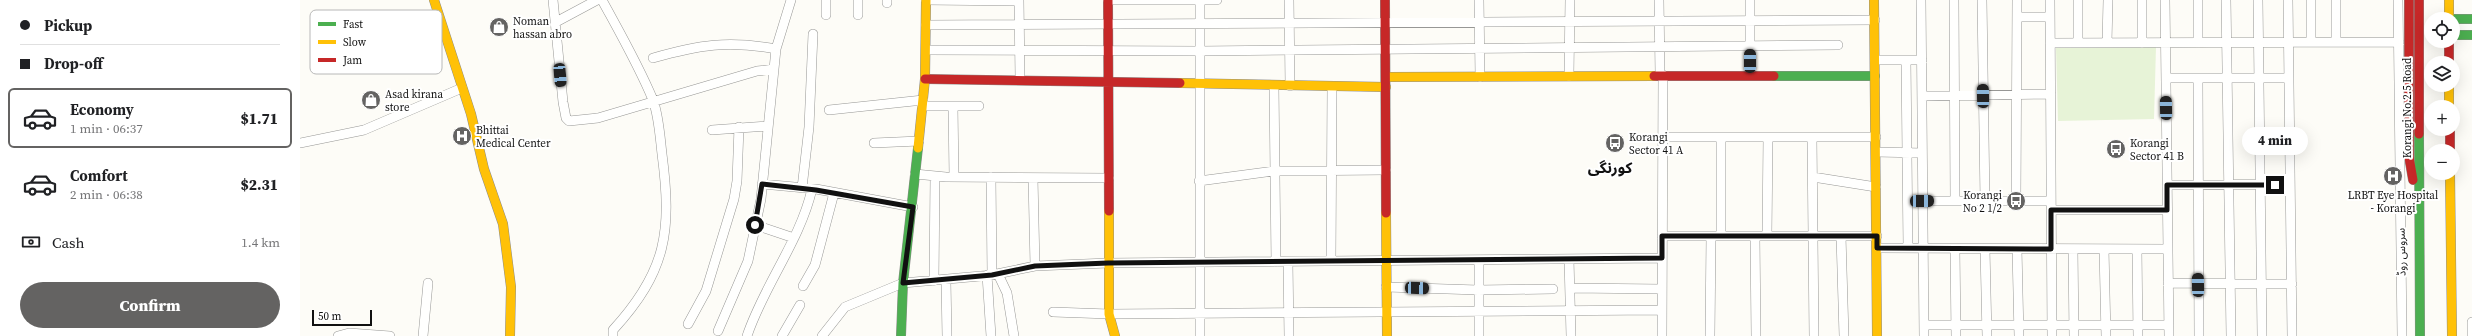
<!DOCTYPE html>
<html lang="en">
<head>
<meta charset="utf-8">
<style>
	:root { --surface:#fff; --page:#f2f2f2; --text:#202124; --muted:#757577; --line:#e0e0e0; --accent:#646362 }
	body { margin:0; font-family:"Source Serif 4","Noto Sans Arabic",serif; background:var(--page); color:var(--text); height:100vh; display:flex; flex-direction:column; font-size:15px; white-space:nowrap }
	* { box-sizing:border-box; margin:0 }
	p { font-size:13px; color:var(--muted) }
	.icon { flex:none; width:22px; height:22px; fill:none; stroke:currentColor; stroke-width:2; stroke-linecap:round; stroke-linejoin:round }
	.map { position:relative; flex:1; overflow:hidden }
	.panel { display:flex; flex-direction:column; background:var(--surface); width:300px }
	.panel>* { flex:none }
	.banner { display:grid; align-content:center; height:88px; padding:0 20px; background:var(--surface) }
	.controls { position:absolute; left:2124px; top:12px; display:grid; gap:8px }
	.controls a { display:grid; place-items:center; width:36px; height:36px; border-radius:50%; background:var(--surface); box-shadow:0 4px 16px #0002; font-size:20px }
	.scale { position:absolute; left:12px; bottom:10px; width:60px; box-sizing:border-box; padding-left:4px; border:2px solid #111; border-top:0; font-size:11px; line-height:14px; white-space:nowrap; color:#111; -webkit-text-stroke:3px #fff; paint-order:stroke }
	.end { position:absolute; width:18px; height:18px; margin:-9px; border:5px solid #111; background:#fff; box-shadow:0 0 0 2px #fff }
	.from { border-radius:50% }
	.bubble { position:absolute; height:28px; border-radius:14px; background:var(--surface); box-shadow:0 4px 16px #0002; font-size:13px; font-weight:800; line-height:28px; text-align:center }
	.car { position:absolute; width:12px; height:24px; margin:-12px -6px; border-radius:5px; box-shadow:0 0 3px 1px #0007; background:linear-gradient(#222 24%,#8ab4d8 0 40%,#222 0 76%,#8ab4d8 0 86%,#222 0) }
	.banner b { display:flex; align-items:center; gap:14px; height:38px; font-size:15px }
	.banner b+b { border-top:1px solid var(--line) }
	.banner i { width:10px; height:10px; background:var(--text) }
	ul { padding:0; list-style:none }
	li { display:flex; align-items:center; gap:12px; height:60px; margin:0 8px 6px; padding:0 12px; border:2px solid transparent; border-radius:6px }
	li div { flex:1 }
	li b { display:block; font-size:15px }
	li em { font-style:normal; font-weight:800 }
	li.on { border-color:var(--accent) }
	li>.icon { width:36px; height:36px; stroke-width:1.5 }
	.pay { display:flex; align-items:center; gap:10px; height:44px; padding:0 20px; font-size:15px }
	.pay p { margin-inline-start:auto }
	.button { display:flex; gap:8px; margin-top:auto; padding:8px 20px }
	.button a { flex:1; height:46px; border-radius:24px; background:var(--accent); color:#fff; font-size:16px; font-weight:800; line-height:46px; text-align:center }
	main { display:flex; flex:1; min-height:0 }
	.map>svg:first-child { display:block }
</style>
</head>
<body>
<main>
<section class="panel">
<div class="banner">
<b><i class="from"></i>Pickup</b>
<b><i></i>Drop-off</b>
</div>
<ul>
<li class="on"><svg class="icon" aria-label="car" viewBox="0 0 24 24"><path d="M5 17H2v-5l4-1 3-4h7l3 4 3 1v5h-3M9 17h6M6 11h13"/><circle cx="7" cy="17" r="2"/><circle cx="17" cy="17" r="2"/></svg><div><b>Economy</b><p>1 min · 06:37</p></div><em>$1.71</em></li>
<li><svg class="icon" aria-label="car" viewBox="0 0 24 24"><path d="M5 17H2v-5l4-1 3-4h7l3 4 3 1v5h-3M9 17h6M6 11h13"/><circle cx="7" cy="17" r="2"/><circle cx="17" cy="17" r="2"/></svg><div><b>Comfort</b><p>2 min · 06:38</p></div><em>$2.31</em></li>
</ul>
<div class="pay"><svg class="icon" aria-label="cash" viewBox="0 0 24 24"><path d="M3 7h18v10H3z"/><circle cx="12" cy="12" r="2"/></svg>Cash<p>1.4 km</p></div>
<div class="button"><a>Confirm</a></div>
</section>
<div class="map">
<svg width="2172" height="336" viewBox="0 0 2172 336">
	<rect width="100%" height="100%" fill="#fdfcf7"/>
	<path fill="#e7f3d7" d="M1856,47l-2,72 -96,2 -2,-73z"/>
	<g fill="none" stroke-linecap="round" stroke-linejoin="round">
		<defs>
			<path id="street" d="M253,0l10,102 3,16 3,3 29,-3 159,-47 17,-2
				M302,0c18,33 37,66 51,100 6,17 7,37 9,54 10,77 5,117 -49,176v6
				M558,0v15
				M626,0l93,1
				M719,0l1,79
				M808,0h109
				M989,0l1,86
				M1179,0l1,77
				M1359,0l1,75
				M1450,0v75
				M1621,0l3,336
				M1654,0l1,201
				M1682,0l3,201
				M1750,0l2,336
				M1778,0v43
				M1842,0v43
				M1865,0l4,336
				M1926,0l5,336
				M1958,0l4,336
				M1988,0l4,336
				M2011,0v42
				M2036,0v42
				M2098,0l4,336
				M587,3v-3
				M526,15v-15
				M1717,17h33
				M256,22l41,-22
				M626,25l949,-5
				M1750,43l349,-1
				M1807,43l1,-43
				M1898,43v-43
				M626,50l273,1 639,-6
				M353,58c46,-13 75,-18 123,-9
				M1575,60h47
				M1606,60l2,188
				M1269,76l1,-76
				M1866,78h123
				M1898,80l1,256
				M974,86l2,176
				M1622,96l129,-2
				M622,106h57
				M653,106l1,71
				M529,110l94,-10
				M412,130l56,-4
				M1363,137h213
				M1421,137v98
				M1512,137l2,199
				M0,143l64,-13 98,-42
				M574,143l45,-2
				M1576,152l46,1
				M615,174l31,3 163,1
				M691,177l1,98
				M1513,177l63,10
				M733,178l2,88
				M899,181l75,-10 112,-1
				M462,184l54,5 97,18
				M1867,185l123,-1
				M502,188l7,-61 4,-93
				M1622,201h129
				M1716,201l1,-201
				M1751,210h116
				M455,225l39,13
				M1362,236h215
				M1455,236l1,100
				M1467,236l1,-99
				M1541,236l3,100
				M1577,248l291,1
				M1655,249l1,87
				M1685,249l2,87
				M1717,249l2,87
				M1773,249l1,87
				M1804,249l2,87
				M1837,249l1,87
				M1269,259l2,77
				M1179,260v76
				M1031,261l1,-174
				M988,262l1,74
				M698,274l9,19 7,43
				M687,275l4,61
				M634,281l1,-105
				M646,281l1,55
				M1868,283l124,1
				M503,286l12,-21 19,-72
				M1086,287l92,3 75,-1
				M1270,288l92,1
				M753,312l56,2 553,-4
				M388,324l18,-33 28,-92 3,-18 2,-54
				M1624,325h245
				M418,331l30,-70 13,-62 15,-150 15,-49
				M38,336l11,-3 41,3
				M123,336l5,-53
				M447,336c17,-51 53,-95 65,-147
				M482,336l18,-31
				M522,336l23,-29 58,-24 89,-8 43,-9 73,-3 554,-5
				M900,336v-336
				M1362,336l1,-261
				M1410,336l1,-100
				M2172,336v-14"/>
			<path id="fast" d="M2149,19h23
				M2153,35h19
				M1474,76h101
				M2119,134l1,202
				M601,336l2,-53 15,-135"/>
			<path id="slow" d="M134,0l37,114 13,55 19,55 8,63 -1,49
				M1574,0l3,336
				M2149,0v19
				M1086,77l268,-1
				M880,83l206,4
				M2149,85v22
				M618,148l7,-69 1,-79
				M2150,173l2,163
				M809,211v103l6,22
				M1086,213l1,123"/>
			<path id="jam" d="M808,0l1,211
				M1085,0l1,213
				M2109,0v157l4,23
				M2119,0v134
				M2149,41v22
				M1354,76h120
				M625,79l255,4
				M2150,129v22"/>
		</defs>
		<use href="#street" stroke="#979795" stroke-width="10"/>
		<use href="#fast" stroke="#8e8d8b" stroke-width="10"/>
		<use href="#slow" stroke="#8e8d8b" stroke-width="10"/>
		<use href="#jam" stroke="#8e8d8b" stroke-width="10"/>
		<use href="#street" stroke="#fffffe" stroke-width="9"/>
		<use href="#fast" stroke="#4caf50" stroke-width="9"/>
		<use href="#slow" stroke="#ffc107" stroke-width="9"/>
		<use href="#jam" stroke="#c62828" stroke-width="9"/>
	</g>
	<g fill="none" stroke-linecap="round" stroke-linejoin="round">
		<path stroke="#111" stroke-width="5" d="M455,225l7,-41 54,6 97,17 -10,76 89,-8 43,-9 73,-3 554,-5v-22h215v12l174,1v-39h116v-25h108"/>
	</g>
	<defs>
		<symbol id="shop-disc" viewBox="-11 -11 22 22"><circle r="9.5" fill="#646362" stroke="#fff"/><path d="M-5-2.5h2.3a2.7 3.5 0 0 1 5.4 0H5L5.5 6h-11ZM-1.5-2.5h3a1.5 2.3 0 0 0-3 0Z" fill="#fff"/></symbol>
		<symbol id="hospital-disc" viewBox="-11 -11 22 22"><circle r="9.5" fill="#646362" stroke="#fff"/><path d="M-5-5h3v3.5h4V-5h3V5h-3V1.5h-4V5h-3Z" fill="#fff"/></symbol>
		<symbol id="bus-disc" viewBox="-11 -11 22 22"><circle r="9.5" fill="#646362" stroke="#fff"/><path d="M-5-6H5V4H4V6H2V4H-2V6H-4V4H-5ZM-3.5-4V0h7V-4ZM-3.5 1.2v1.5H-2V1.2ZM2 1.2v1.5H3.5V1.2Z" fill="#fff"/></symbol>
	</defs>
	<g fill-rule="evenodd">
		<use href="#shop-disc" x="188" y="16" width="22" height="22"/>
		<use href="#shop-disc" x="60" y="89" width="22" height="22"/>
		<use href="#hospital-disc" x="151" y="125" width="22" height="22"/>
		<use href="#bus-disc" x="1304" y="132" width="22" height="22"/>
		<use href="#bus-disc" x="1805" y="138" width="22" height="22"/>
		<use href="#hospital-disc" x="2082" y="165" width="22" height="22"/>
		<use href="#bus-disc" x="1705" y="190" width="22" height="22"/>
	</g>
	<g text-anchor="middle" stroke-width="4" stroke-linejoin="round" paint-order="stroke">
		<g font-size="11" fill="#111" stroke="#fff" text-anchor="start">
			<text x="213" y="25">Noman<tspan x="213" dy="13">hassan abro</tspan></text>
			<text x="85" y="98">Asad kirana<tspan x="85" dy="13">store</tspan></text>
			<text x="176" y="134">Bhittai<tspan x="176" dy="13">Medical Center</tspan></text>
			<text x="1329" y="141">Korangi<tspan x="1329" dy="13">Sector 41 A</tspan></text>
			<text x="1830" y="147">Korangi<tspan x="1830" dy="13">Sector 41 B</tspan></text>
			<text x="1702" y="199" text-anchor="end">Korangi<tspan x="1702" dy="13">No 2 1/2</tspan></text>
			<text x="2093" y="199" text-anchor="middle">LRBT Eye Hospital<tspan x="2093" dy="13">- Korangi</tspan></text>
		</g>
		<g font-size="11" fill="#111" stroke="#fff">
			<text transform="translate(2107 108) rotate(-90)" y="4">Korangi No.2.5 Road</text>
			<text transform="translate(2101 252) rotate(-91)" y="4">سروس روڈ</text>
		</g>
		<g font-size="15" font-weight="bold" fill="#111" stroke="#fff">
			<text x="1310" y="173">کورنگی</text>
		</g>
	</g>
	<rect x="10" y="10" width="132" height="64" rx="6" fill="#fff" stroke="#b8b8b8" stroke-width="1"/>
	<rect x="18" y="22" width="18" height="4" fill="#4caf50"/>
	<rect x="18" y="40" width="18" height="4" fill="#ffc107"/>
	<rect x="18" y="58" width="18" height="4" fill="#c62828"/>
	<g font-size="11" fill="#111">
		<text x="43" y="28">Fast</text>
		<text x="43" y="46">Slow</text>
		<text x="43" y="64">Jam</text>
	</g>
</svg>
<div class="controls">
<a><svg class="icon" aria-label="locate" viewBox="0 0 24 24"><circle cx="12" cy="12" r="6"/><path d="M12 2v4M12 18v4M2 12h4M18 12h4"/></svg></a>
<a><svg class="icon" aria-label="layers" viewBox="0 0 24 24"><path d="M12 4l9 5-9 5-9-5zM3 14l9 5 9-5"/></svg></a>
<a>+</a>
<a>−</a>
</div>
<div class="scale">50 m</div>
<i class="end from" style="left:455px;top:225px"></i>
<i class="end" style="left:1975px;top:185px"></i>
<div class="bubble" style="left:1942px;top:127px;width:66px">4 min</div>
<i class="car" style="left:1450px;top:61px;rotate:0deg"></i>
<i class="car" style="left:260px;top:75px;rotate:175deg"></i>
<i class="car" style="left:1683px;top:96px;rotate:359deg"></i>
<i class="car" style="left:1866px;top:108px;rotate:359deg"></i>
<i class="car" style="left:1622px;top:201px;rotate:89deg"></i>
<i class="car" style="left:1898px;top:285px;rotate:359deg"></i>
<i class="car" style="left:1117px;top:288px;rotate:92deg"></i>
</div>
</main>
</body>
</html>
